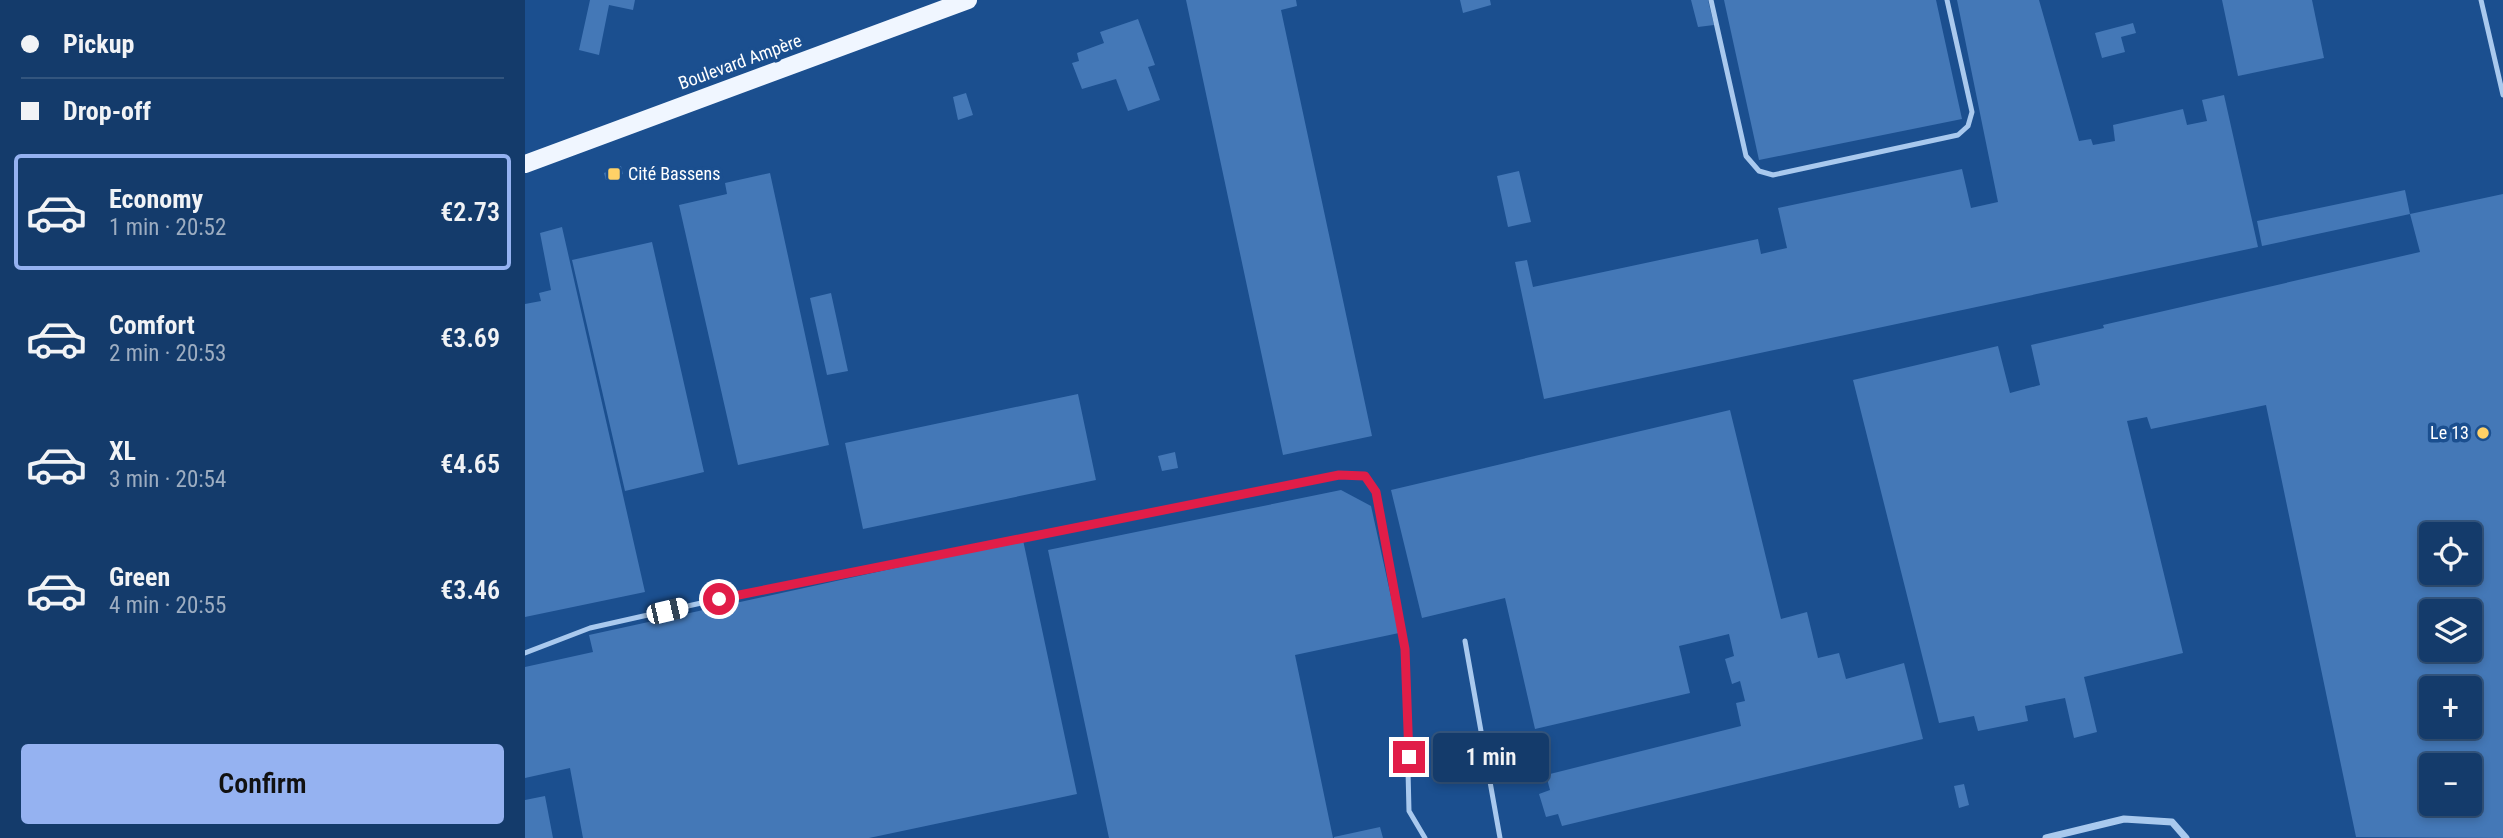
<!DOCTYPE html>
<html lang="en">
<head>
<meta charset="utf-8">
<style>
	:root { --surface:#143b6b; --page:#1d4271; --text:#f1f3f6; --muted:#9dadc1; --line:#33557e; --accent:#95b2f1 }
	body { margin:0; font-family:"Roboto Condensed",sans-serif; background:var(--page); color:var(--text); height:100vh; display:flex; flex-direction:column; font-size:26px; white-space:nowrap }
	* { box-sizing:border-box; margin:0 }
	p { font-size:23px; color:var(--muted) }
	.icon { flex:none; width:38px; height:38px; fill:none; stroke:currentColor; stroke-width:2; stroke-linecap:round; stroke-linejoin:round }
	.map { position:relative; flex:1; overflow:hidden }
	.details { display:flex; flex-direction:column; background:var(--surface); width:525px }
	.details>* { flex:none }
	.guide { display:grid; align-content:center; height:154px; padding:0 21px; background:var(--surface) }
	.fabs { position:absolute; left:1894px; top:522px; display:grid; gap:14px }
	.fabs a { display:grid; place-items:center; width:63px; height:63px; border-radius:7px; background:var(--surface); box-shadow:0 4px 10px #0003,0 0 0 2px var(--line); font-size:35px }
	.end { position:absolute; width:32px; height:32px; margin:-16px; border:9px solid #e11d48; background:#fff; box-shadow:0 0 0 4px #fff }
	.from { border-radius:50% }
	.bubble { position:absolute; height:49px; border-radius:7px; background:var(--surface); box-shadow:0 4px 10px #0003,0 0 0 2px var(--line); font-size:23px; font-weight:600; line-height:49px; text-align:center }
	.car { position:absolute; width:21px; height:42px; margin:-21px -10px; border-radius:9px; box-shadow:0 0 5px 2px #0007; background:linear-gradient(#fff 24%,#345 0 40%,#fff 0 76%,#345 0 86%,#fff 0) }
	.guide b { display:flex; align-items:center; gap:24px; height:66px; font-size:26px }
	.guide b+b { border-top:2px solid var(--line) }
	.guide i { width:18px; height:18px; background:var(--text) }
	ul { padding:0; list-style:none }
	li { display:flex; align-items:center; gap:21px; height:116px; margin:0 14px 10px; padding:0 7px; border:4px solid transparent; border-radius:7px }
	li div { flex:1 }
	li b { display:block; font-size:26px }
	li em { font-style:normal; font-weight:600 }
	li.on { border-color:var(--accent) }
	li>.icon { width:63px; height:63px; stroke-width:1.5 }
	.action { display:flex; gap:14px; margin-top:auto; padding:14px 21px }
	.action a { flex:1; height:80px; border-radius:7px; background:var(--accent); color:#111; font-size:28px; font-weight:600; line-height:80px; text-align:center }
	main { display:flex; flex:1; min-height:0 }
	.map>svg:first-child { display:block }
</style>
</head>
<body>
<main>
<section class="details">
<div class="guide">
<b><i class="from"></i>Pickup</b>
<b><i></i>Drop-off</b>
</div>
<ul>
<li class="on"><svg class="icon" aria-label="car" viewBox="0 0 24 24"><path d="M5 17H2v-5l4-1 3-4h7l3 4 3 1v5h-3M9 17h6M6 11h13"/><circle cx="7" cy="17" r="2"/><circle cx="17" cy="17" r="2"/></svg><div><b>Economy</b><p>1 min · 20:52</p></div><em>€2.73</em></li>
<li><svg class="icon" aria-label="car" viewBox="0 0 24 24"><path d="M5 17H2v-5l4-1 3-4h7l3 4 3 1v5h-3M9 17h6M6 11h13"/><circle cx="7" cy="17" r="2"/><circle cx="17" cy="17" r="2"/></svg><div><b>Comfort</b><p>2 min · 20:53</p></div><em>€3.69</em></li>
<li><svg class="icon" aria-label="car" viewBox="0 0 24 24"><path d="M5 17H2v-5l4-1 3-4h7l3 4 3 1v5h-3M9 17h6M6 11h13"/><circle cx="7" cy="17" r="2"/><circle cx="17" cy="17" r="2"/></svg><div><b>XL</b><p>3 min · 20:54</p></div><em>€4.65</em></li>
<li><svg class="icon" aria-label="car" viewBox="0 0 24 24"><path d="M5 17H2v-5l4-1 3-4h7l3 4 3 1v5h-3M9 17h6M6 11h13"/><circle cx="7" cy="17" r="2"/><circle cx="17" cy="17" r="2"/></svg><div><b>Green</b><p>4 min · 20:55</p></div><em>€3.46</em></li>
</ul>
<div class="action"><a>Confirm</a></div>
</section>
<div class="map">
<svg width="1978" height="838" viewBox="0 0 1978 838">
	<rect width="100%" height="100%" fill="#1b4f8f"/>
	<path fill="#4478b7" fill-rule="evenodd" d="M65,0h45l-2,10 -24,-5 -10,50 -20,-5z
		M661,0h110l1,6 -16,4 91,426 -89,19z
		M935,0h30l1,5 -28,8z
		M1166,0h17l6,25 -16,2z
		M1199,0h212l26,119 -203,41z
		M1432,0h82l40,141 12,-2 2,6 22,-4 -2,-16 70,-16 4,16 20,-4 -5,-21 22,-5 34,152 -714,152 -29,-137 12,-2 6,27 225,-48 3,15 26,-6 -9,-40 184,-39 9,39 27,-6z
		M1697,0h90l12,58 -86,18z
		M613,19l17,46 -7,2 12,33 -32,11 -12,-32 -34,10 -10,-26 7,-2 -2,-8 27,-10 -4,-11z
		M1608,23l3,10 -15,4 4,15 -23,6 -7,-25z
		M441,93l7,22 -15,5 -5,-23z
		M96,166l2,8 -17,6 -2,-7z
		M994,171l12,51 -23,5 -11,-51z
		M245,173l59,272 -91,20 -59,-260 48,-11 -2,-11z
		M1880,190l5,24 93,-20v644l-147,-1 -90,-432 -115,24 -4,-12 -20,4 56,232 -99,24 13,55 -23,6 -9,-40 -40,8 3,15 -50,10 -4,-15 -35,7 -86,-343 145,-34 12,47 30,-8 -9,-40 73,-17 -1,-3 317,-73 -10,-38 -148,32 -5,-25zM1906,534h38v38h-38zM1906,611h38v38h-38zM1906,688h38v38h-38zM1906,765h38v38h-38z
		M37,227l83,365 -120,25v-313l16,-3 -2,-8 12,-3 -11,-57z
		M127,242l52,230 -79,19 -53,-231z
		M306,293l17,78 -21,4 -17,-77z
		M553,394l18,86 -233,49 -18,-86z
		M1205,410l51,209 26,-7 11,46 21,-5 7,26 58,-16 19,76 -361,87 -4,-12 -12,3 -7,-23 11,-4 -4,-15 195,-49 -5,-23 9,-2 -5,-20 -8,3 -7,-25 9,-3 -5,-22 -50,12 11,47 -155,36 -30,-131 -83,20 -31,-128z
		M650,452l3,16 -16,3 -4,-15z
		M816,490l30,16 28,127 -104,22 38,183h-224l-61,-288z
		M498,540l54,254 -208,44h-286l-13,-70 -45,10v-111l68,-15 -4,-17z
		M1439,784l5,21 -10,3 -5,-22z
		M20,796l8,42h-28v-38z
		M855,827l3,11h-49v-1z"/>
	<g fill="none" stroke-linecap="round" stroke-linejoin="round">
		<path stroke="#a9c9ee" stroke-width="5" d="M1186,0l35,156 13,15 14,4 185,-40 10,-9 4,-14 -25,-112
			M1956,0l22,95
			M940,641l35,197
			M0,653l65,-25 129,-29 620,-124 26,1 11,16 29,157 4,162 16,27"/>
		<path stroke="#a9c9ee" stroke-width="7" d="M1521,838l78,-19 48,3 14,16"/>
		<path stroke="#f0f6ff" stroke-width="18" d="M0,164l443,-164"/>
	</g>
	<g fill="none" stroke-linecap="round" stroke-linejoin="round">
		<path stroke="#e11d48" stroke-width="9" d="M194,599l620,-124 26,1 11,16 29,157 4,108"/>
	</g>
	<g fill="#ffd166" stroke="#1b4f8f" stroke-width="2.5">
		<rect x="82" y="167" width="14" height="14" rx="3.5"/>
		<circle cx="1958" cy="433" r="7"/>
	</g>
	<g text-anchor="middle" stroke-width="7" stroke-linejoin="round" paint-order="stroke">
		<g font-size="18" fill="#fff" stroke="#1b4f8f">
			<text transform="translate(215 62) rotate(-20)" y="6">Boulevard Ampère</text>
		</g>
		<g font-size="18" fill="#fff" stroke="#1b4f8f" text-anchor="start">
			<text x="103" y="180">Cité Bassens</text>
			<text x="1944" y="439" text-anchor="end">Le 13</text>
		</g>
	</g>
</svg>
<div class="fabs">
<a><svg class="icon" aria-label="locate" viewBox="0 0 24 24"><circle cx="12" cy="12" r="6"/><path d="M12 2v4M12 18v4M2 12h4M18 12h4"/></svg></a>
<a><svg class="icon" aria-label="layers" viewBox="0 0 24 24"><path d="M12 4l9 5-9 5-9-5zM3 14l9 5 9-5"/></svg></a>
<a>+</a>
<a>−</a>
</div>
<i class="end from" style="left:194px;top:599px"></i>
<i class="end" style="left:884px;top:757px"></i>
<div class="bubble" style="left:908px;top:733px;width:116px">1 min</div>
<i class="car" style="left:142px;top:611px;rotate:77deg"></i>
</div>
</main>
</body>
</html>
